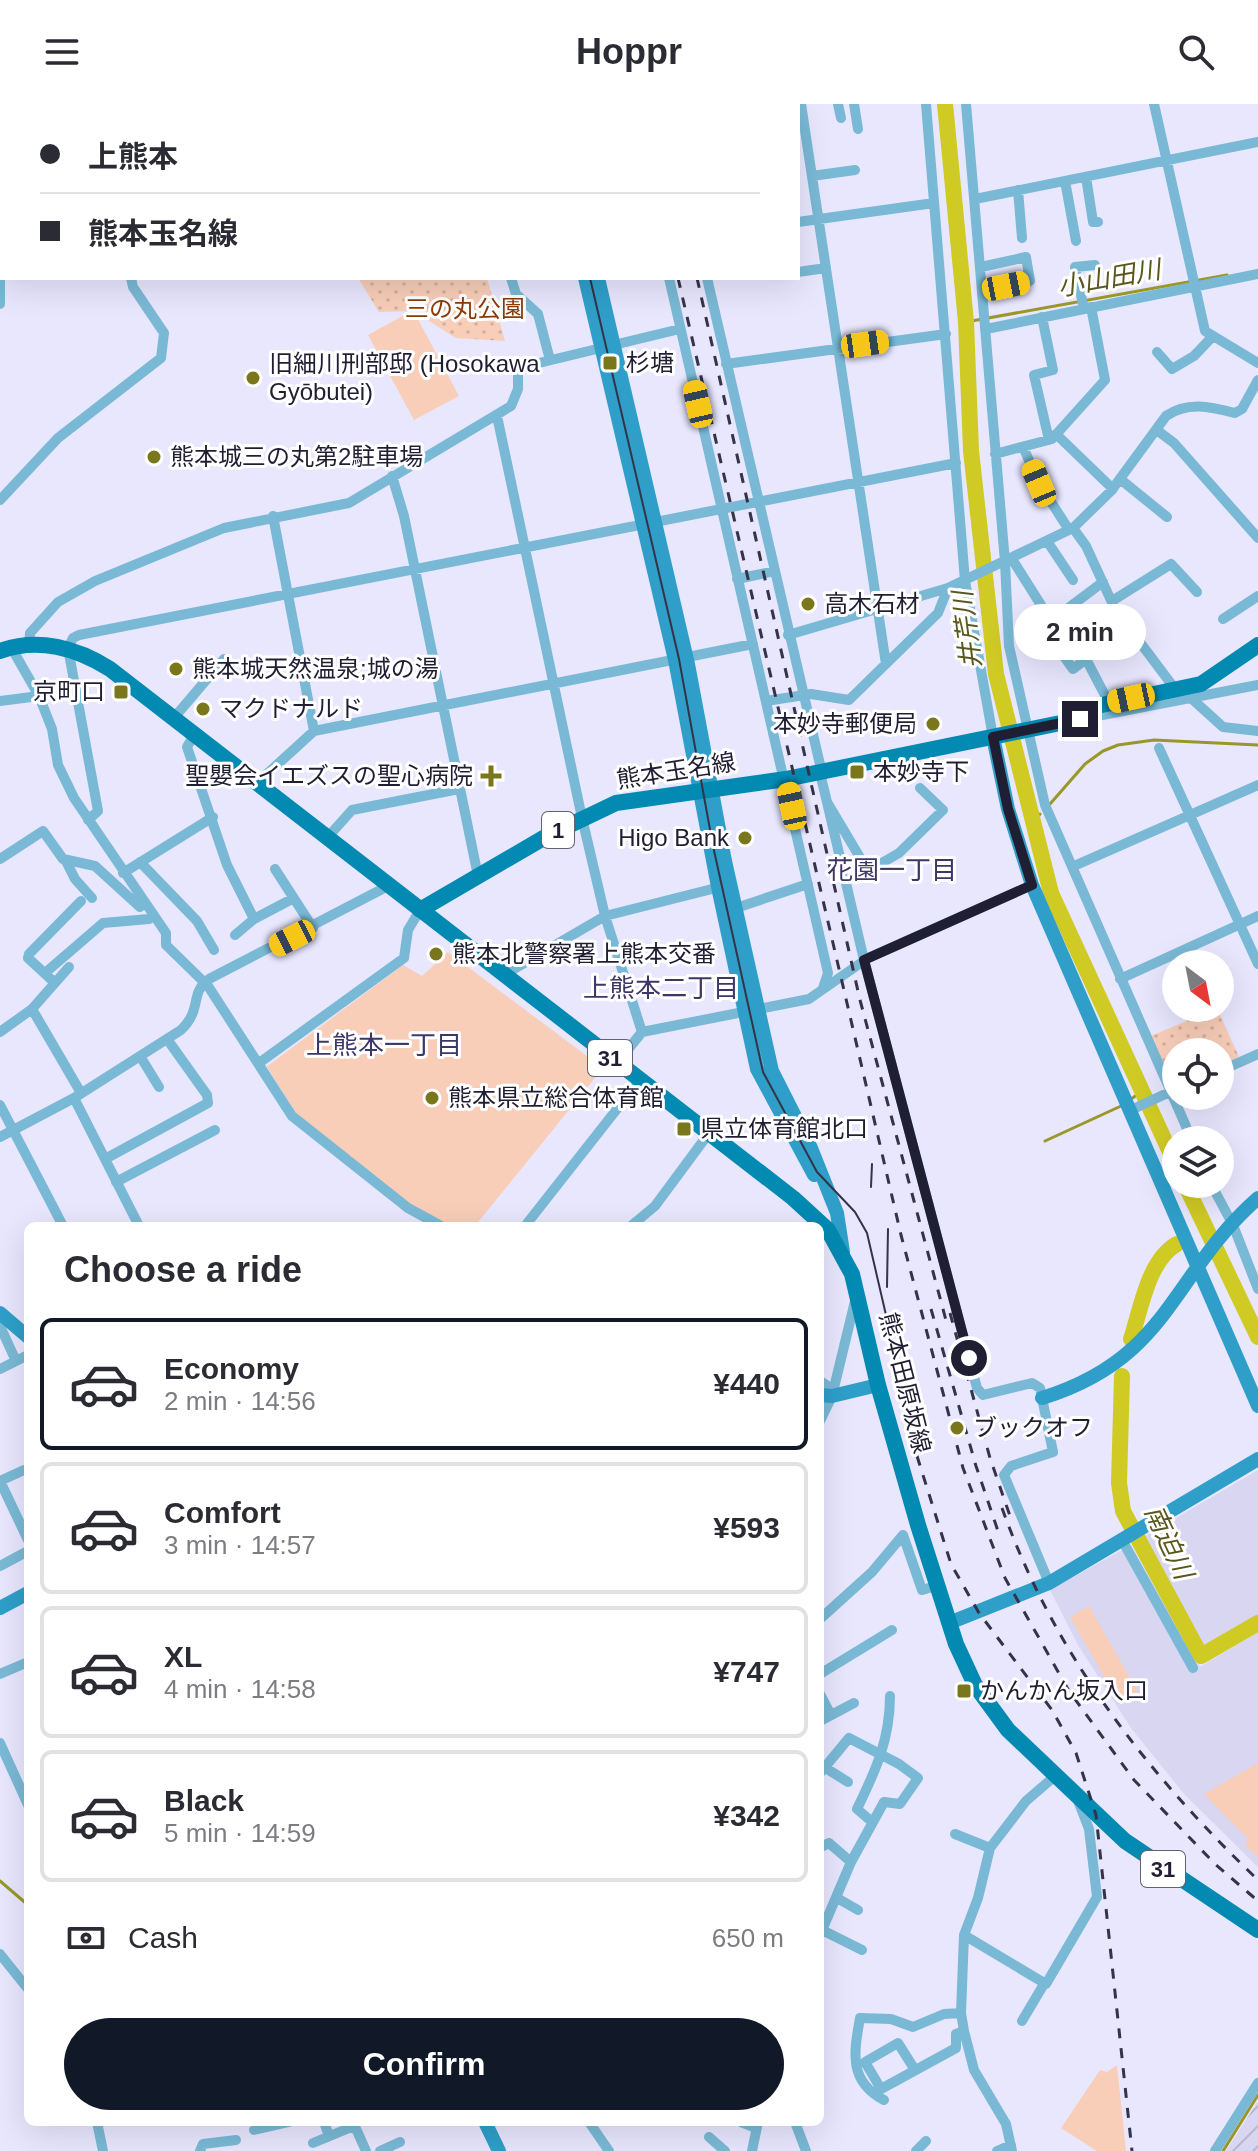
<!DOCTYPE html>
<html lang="en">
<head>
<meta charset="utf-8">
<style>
	:root { --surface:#fff; --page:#f2f2f3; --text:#2b2b33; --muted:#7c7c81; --line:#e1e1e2; --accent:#111827 }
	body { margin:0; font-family:Helvetica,"Noto Sans JP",sans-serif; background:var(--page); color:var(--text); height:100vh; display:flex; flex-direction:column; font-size:30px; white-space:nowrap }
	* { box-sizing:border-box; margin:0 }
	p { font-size:26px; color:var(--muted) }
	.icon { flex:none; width:44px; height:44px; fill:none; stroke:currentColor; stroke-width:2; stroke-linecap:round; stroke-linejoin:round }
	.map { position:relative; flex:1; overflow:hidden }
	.drawer { position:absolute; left:24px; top:1118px; width:800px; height:904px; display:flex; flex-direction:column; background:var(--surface); border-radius:12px; box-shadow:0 8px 32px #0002 }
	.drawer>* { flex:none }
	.hud { position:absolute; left:0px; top:0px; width:800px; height:176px; box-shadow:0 8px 32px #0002; display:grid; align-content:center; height:176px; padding:0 40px; background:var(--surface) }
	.needle { width:52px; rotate:148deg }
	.fabs { position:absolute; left:1162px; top:846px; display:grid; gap:16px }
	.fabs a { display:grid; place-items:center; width:72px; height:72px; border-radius:50%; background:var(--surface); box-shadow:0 8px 32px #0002; font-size:40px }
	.end { position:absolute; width:36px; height:36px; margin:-18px; border:10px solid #201e33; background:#fff; box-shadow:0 0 0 4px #fff }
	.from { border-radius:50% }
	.bubble { position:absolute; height:56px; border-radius:28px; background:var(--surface); box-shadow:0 8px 32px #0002; font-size:26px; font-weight:800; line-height:56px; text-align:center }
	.car { position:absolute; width:24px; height:48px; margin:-24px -12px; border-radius:10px; box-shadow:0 0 6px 2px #0007; background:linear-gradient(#f5c518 24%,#345 0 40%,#f5c518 0 76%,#345 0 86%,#f5c518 0) }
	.hud b { display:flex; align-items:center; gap:28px; height:76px; font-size:30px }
	.hud b+b { border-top:2px solid var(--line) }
	.hud i { width:20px; height:20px; background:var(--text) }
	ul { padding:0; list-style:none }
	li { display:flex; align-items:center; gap:24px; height:132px; margin:0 16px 12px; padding:0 24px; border:4px solid var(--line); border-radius:12px }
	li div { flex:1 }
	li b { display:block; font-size:30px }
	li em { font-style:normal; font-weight:800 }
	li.active { border-color:var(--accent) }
	li>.icon { width:72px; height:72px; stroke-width:1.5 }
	h2 { padding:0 40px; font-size:36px; line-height:96px }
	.pay { display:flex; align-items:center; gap:20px; height:88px; padding:0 40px; font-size:30px }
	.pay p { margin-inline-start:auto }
	.button { display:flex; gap:16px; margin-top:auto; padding:16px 40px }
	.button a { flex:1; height:92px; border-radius:48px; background:var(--accent); color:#fff; font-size:32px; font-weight:800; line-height:92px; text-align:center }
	header { display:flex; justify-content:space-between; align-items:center; height:104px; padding:0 40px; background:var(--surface); font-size:36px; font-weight:800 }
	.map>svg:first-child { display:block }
</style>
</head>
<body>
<header><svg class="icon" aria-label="menu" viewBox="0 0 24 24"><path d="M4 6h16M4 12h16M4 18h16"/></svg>Hoppr<svg class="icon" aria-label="search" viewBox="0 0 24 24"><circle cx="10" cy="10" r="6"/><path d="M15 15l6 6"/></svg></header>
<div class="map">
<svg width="1258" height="2047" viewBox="0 0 1258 2047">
	<defs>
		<pattern id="industrial-furrows" width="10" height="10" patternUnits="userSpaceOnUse" patternTransform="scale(2)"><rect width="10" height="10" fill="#d8d6f1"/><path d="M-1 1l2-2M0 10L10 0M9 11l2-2" fill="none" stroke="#b9b7cf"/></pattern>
		<pattern id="park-dots" width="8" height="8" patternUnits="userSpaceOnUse" patternTransform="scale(2)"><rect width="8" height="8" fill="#f8ceb9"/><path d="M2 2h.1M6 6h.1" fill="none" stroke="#d4b0a0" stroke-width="1.8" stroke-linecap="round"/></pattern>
	</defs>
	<rect width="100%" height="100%" fill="#e8e7fe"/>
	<path fill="#d8d6f1" d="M1258,1366v147l-56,31 -62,-109z
		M1131,1441l69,122 58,-35v235l-73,-72 -54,-67 -53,-83 -28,-55z"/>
	<path fill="url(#industrial-furrows)" d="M1258,1997v50h-32z"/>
	<path fill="#f8ceb9" d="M413,206l46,86 -45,24 -46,-85z
		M448,848l155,116 -128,158h-25l-41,-22 -113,-91 -29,-46 -2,1 138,-103 19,11z
		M1089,1502l49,86 -19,10 -49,-85z
		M1258,1659v94l-13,-11 3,-7 -44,-45z
		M1117,1961l9,86h-29l-36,-23 39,-58 7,2z"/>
	<path fill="url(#park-dots)" d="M358,174h129l18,63 -49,-3 -43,-27 -34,1z
		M1217,904l22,49 -19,9v-14h-44l-2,34 -23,-50z"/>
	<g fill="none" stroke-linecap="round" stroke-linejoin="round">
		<path stroke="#9a9628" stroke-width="3" d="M966,218l261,-47
			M1050,700l35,-40 18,-13 15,-6 36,-5 104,5
			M1034,719l6,-9
			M1131,995l10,-7
			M1045,1037l76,-35
			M0,1777l28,24
			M1223,2047l35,-56"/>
		<path stroke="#cfca24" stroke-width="16" d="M945,0l21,218 5,129 25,223 55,219 125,272
			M1185,1080l73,153
			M1131,1235c10,-30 17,-79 46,-95
			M1122,1272l-3,107 4,28 78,145 57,-33"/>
		<path stroke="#7ab9d5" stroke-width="10" d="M53,0l2,2
			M178,0l1,2
			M442,0v2
			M629,0l1,2
			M666,0l1,2
			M698,0l1,2
			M726,0l1,2
			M801,0l85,560
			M838,0l3,14
			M854,0l4,25
			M926,0l39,477 28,156
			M966,0l39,458 4,84 36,159 147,335
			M1154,0l51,227 53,32
			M505,2l8,-2
			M812,72l43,-6
			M1086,73l7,45h5
			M1065,77l11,60
			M1018,86l4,48
			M975,95l283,-57
			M798,118l136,-19
			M981,163l45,-10 4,24 -47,9
			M0,167v33
			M798,168l28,-4
			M511,174l5,16 22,20 12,46
			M669,174l159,695 -5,15
			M707,174l115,495
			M1084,205l-9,-42 20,-2
			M1042,213l11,53 -19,5 15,65
			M986,225l272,-55
			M1157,248l15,17 22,-13 19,-20
			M726,260l220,-30
			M497,312l85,402 23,98 37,116 -25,31
			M1159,321l-1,6 16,12 84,95
			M1056,330l57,55
			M1024,345l15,34 30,47
			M995,350l57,-15 53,-59 -14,-73
			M392,372l12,40 74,360
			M1120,375l47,38
			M0,396l58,-62 103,-80 3,-25 -31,-46 -2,-9
			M273,412l41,215
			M1073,424l13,18 29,63 60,80
			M1047,437l26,39
			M1012,455l39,62
			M737,475l38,-8
			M1103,478l-60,45 30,42 55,-43
			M1112,497l59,-37 26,28
			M1074,500l24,46
			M1223,515l35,-23
			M788,531l160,-47 125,-60 38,-37 55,-75c22,-15 45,-9 69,-3l7,-4 16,-29
			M29,541l1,-12 28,-31 37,-21 129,-53 125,-25 162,-97 7,-17v-21l162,-39
			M11,543l28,49 13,33 6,36 16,33 92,135v12l42,41 84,130 116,92 33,18
			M1086,555l23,44
			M1191,594l32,29 35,4
			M0,597l39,-5
			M766,597l45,-7 38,6 89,-87 10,-25
			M1087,614l171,-33
			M173,615l51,-60
			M194,631l-7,12 40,118 27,54
			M1159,644l99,216
			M820,669l7,29 41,69 31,-18 44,-43 -23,-22
			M257,679l57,-52 439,-87
			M827,698l37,158 113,428 6,7 49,-12 8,5 13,64 -42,14 -7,9 45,108
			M88,716l10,-9 -30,-163 5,-10 6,-3 877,-172
			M327,734l25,-28 107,-21
			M0,755l43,-28 20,28 32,7 45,41
			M66,757l9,18 17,19
			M140,758l57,59 17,29
			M1074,762l184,-81
			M275,765l38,59
			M123,769l90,-56
			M730,806l78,-26
			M235,831l19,-16 40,-21
			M45,869l58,-50 46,-4
			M502,872l103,-60 119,-30
			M1120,875l138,-63
			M54,878l-26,-24 1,-4 52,-53
			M32,905l49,84
			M0,928l32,-23 37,-42
			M642,928l167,-33 59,-41 164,-73
			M140,952l19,31
			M259,959l145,-105 4,-28 12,-20
			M1220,967l38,-17
			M74,994l65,128
			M0,1001l63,121
			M1131,1006l43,-20
			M0,1033l74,-39 107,-68c22,-21 8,-37 28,-51l181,-94
			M105,1055l103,-56 -1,-8 -40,-56
			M116,1078l99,-52
			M1211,1080l22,41 25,64
			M525,1122l114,-145
			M631,1122l24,-20 54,-73
			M0,1222l16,35
			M0,1265l28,-14
			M820,1277l9,6 3,9
			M820,1317l12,-25 24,-99
			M24,1366l-24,11 28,59
			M1122,1436l71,128
			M0,1462l28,-15
			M820,1515l52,-47 31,-37 19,55 14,-4
			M0,1570l28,-12
			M820,1570l72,-44
			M820,1590l11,21
			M820,1617l34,-18
			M0,1639l28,62
			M824,1663l24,15
			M820,1669l29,-35 50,26 19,14 -18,26 -16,-2 -33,60 -31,73
			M871,1717l-14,-12c19,-39 33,-70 33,-113
			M955,1730l35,14
			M821,1743l8,-4 22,19
			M837,1794l21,12
			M822,1826l40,20
			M964,1831l82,49 51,-87 -8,-68 -12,-31
			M0,1850l28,35
			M1022,1917l22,-37
			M915,1966l-17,-27 -33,19 16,27 75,-41v-14l8,-3
			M884,1996c-36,-19 -30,-48 -24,-82l31,1 22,8 31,-13 17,-1
			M97,2018l6,29
			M324,2018l5,14
			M353,2018l13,29
			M589,2018l20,29
			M741,2018l15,6
			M795,2018l11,29
			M254,2026l35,-8
			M709,2033l16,14
			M313,2039l41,-17
			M200,2047l3,-7 33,-4
			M380,2047l20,-9
			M752,2047l6,-29
			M916,2047l10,-10
			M997,2047l14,-6
			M1012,2047l-6,-27 -32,-54 -10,-39 -3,-18 3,-78 14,-37 12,-50 36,-47 29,-25
			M1215,2047l43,-68"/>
		<path stroke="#2f9fc9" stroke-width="14" d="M545,0v2
			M557,0l1,2
			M585,174l90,382 43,227 39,182 57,106
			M598,174l90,386 37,197 47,210 39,77 26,65 6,39
			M993,633l15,72 24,76 226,521
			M0,1209l28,24
			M820,1291l12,1 46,-11
			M1042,1294c129,-40 129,-124 216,-200
			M0,1504l28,-15
			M949,1519l100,-40 209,-124
			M485,2018l14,29"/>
		<path stroke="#028ab2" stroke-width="16" d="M0,547c38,-14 77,-3 110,18l683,529 35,32 24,44 26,111 40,140 38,119 19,41 33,45 117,111 133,89
			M420,806l127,-74 69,-33 170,-24 294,-60 17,-13 104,-22 57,-39"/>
		<path stroke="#343348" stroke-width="2" d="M549,0l1,2
			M590,174l89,381 34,187 50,226 54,100 38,40 12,21 25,108
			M871,1083l1,-23
			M887,1183l1,-58"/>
		<path stroke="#343348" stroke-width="3" stroke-dasharray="10 10" stroke-linecap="butt" d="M638,0v2
			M656,0l1,2
			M678,174l223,957 62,233 42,110 64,113 65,89 82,85 42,36
			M697,174l163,722 87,324
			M931,1205l45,157 22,65
			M950,1209l40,145 20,58
			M917,1352l34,108 28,49 73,97 24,43 20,62 36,336
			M1002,1404c52,146 145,266 256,372"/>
	</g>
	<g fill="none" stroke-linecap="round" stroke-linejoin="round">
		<path stroke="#201e33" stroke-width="10" d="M969,1254l-105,-398 168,-75 -24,-76 -15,-72 87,-18"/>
	</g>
	<g fill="#79761b" stroke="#fff" stroke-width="3">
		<rect x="602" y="251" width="16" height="16" rx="4"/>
		<circle cx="253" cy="274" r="8"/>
		<circle cx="154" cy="353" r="8"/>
		<circle cx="808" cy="500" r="8"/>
		<circle cx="176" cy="565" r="8"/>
		<rect x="113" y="580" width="16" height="16" rx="4"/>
		<circle cx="203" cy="605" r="8"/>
		<circle cx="933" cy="620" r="8"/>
		<rect x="849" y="660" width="16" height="16" rx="4"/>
		<path d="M487 660h8v8h8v8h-8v8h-8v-8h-8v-8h8z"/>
		<circle cx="745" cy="734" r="8"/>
		<circle cx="436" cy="850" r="8"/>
		<circle cx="432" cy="994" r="8"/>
		<rect x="676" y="1017" width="16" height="16" rx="4"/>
		<circle cx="957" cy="1324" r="8"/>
		<rect x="956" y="1579" width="16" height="16" rx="4"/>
	</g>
	<g text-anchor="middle" stroke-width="6" stroke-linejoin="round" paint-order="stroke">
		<g fill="#fff" stroke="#636270" stroke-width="2">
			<rect x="542" y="708" width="32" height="36" rx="6"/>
			<rect x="588" y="936" width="44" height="36" rx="6"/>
			<rect x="1141" y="1747" width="44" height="36" rx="6"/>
		</g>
		<g font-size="22" font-weight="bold" fill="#201e33">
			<text x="558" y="734">1</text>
			<text x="610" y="962">31</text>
			<text x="1163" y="1773">31</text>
		</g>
		<g font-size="24" fill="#893c08" stroke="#fff">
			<text x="465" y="213">三の丸公園</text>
		</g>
		<g font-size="24" fill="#201e33" stroke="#fff" text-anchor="start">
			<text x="626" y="267">杉塘</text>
			<text x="269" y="268">旧細川刑部邸 (Hosokawa<tspan x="269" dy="28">Gyōbutei)</tspan></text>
			<text x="170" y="361">熊本城三の丸第2駐車場</text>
			<text x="824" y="508">高木石材</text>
			<text x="192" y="573">熊本城天然温泉;城の湯</text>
			<text x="105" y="596" text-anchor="end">京町口</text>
			<text x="219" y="613">マクドナルド</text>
			<text x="917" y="628" text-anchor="end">本妙寺郵便局</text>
			<text x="873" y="676">本妙寺下</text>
			<text x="473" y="680" text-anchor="end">聖嬰会イエズスの聖心病院</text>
			<text x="729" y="742" text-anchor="end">Higo Bank</text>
			<text x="452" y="858">熊本北警察署上熊本交番</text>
			<text x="448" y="1002">熊本県立総合体育館</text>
			<text x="700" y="1033">県立体育館北口</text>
			<text x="973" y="1332">ブックオフ</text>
			<text x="980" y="1595">かんかん坂入口</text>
		</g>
		<g font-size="24" fill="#201e33" stroke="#fff">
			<text transform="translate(676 667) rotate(-9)" y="8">熊本玉名線</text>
			<text transform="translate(905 1279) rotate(76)" y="8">熊本田原坂線</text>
		</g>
		<g font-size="26" font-style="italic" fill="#59571c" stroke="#fff">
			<text transform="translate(1109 174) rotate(-10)" y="9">小山田川</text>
			<text transform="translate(967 526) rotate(-97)" y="9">井芹川</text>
			<text transform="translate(1169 1438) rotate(65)" y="9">南迫川</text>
		</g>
		<g font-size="26" fill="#3d3766" stroke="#fff">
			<text x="892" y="775">花園一丁目</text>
			<text x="661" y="893">上熊本二丁目</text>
			<text x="384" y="950">上熊本一丁目</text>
		</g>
	</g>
</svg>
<div class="fabs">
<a><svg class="needle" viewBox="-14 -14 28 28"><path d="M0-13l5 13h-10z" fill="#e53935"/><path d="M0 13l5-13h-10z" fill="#7c7c81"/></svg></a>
<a><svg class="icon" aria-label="locate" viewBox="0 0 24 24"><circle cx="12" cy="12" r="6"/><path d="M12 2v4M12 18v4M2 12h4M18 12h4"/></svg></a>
<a><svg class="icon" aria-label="layers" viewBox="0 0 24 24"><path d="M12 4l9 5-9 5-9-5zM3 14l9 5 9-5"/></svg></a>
</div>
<i class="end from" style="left:969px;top:1254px"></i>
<i class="end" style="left:1080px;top:615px"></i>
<div class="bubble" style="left:1014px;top:500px;width:132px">2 min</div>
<i class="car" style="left:1006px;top:182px;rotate:79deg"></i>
<i class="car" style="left:865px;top:240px;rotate:82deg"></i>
<i class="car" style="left:698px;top:300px;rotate:347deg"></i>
<i class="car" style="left:1039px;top:379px;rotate:337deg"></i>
<i class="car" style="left:1131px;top:594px;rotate:258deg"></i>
<i class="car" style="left:792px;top:702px;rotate:348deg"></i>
<i class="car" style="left:292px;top:834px;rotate:243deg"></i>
<div class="hud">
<b><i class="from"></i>上熊本</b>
<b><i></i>熊本玉名線</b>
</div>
<section class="drawer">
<h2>Choose a ride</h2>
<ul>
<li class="active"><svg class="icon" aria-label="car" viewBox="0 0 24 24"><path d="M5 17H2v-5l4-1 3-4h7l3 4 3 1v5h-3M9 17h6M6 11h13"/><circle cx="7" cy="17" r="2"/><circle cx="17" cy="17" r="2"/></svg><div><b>Economy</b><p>2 min · 14:56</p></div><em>¥440</em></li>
<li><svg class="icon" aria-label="car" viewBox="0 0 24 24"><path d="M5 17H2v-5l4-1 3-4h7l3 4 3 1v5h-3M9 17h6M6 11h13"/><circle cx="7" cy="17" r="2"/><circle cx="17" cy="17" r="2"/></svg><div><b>Comfort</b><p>3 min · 14:57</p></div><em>¥593</em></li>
<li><svg class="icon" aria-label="car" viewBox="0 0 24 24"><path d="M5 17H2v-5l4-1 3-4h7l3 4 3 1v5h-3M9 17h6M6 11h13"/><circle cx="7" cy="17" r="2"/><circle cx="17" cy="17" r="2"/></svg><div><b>XL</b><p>4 min · 14:58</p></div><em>¥747</em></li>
<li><svg class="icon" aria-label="car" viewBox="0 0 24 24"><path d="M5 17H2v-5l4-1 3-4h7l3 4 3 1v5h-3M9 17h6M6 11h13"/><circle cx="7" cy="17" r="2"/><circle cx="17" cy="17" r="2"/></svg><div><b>Black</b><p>5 min · 14:59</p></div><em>¥342</em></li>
</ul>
<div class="pay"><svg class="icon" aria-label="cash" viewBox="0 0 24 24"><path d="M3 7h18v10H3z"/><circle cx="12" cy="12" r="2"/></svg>Cash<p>650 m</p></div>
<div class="button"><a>Confirm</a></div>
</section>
</div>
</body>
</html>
